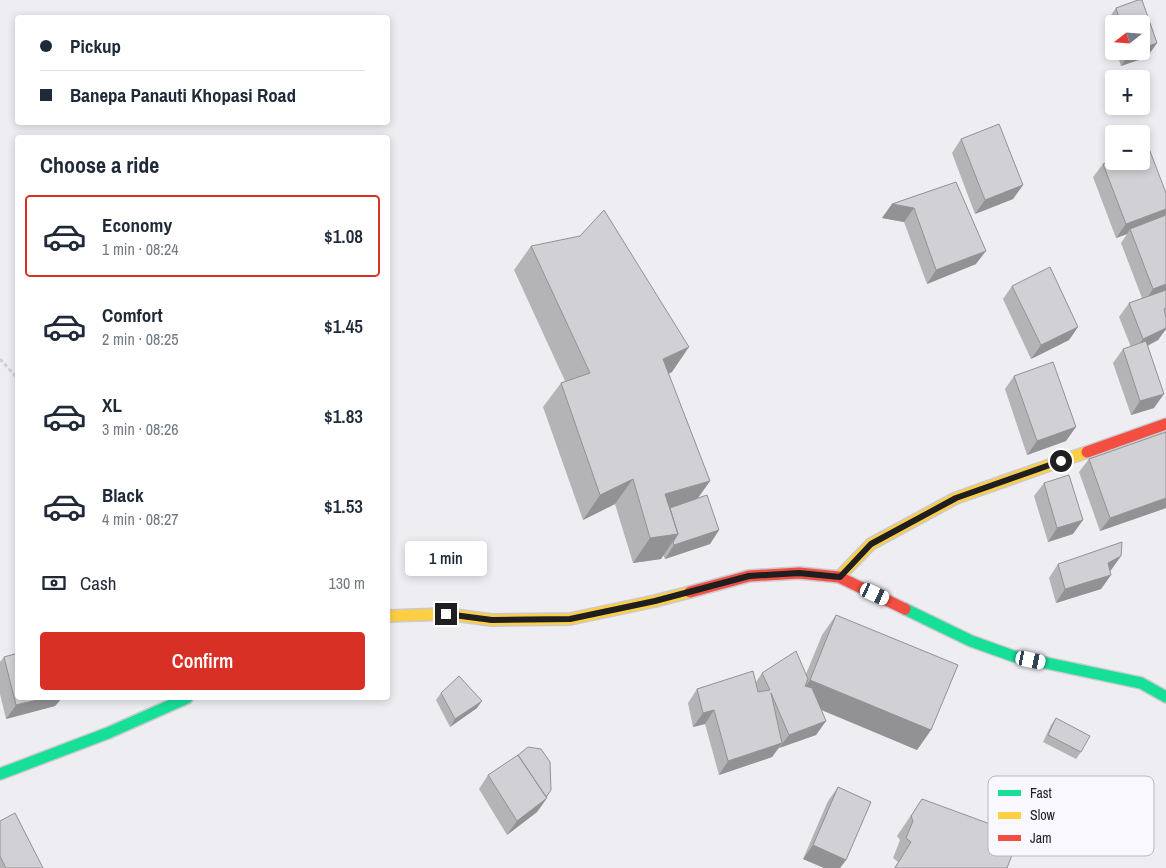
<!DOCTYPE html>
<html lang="en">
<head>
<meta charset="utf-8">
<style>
	:root { --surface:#fff; --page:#f6f6f7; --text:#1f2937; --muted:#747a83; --line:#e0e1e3; --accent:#d93025 }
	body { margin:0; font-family:"Archivo Narrow",sans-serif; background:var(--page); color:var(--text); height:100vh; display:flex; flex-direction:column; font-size:19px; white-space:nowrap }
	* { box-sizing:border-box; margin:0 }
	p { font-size:16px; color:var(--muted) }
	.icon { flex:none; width:28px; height:28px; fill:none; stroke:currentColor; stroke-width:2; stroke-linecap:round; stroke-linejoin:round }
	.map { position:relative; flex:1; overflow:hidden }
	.drawer { position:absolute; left:15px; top:135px; width:375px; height:565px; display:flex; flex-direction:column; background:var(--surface); border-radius:5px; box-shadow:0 2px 8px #0003 }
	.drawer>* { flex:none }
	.top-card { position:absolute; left:15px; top:15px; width:375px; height:110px; border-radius:5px; box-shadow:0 2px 8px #0003; display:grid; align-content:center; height:110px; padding:0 25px; background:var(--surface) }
	.needle { width:32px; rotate:253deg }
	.buttons { position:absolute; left:1105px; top:15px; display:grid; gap:10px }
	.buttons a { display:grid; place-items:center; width:45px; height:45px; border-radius:5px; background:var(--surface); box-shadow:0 2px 8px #0003; font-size:25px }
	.end { position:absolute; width:22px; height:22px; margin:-11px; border:6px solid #1f1e21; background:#fff; box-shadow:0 0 0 2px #fff }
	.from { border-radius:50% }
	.bubble { position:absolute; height:35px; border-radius:5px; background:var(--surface); box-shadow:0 2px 8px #0003; font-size:16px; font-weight:600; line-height:35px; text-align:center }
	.car { position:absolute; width:15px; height:30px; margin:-15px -8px; border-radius:6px; box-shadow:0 0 4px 1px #0007; background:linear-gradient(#fff 24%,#345 0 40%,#fff 0 76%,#345 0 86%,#fff 0) }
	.top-card b { display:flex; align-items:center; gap:18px; height:48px; font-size:19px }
	.top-card b+b { border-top:1px solid var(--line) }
	.top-card i { width:12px; height:12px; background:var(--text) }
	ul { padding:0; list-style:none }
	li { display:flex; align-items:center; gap:15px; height:82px; margin:0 10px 8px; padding:0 15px; border:2px solid transparent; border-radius:5px }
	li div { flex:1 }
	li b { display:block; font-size:19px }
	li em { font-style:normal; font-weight:600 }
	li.current { border-color:var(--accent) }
	li>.icon { width:45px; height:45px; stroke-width:1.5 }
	h2 { padding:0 25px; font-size:22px; line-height:60px }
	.pay { display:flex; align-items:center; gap:12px; height:55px; padding:0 25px; font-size:19px }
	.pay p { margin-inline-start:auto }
	.action { display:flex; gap:10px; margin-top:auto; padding:10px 25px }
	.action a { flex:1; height:58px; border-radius:5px; background:var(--accent); color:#fff; font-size:20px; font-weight:600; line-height:58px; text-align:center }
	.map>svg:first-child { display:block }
</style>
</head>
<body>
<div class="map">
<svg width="1166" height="868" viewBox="0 0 1166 868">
	<rect width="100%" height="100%" fill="#eeedf2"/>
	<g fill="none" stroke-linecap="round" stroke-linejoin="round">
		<defs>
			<path id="fast" d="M905,609l66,32 42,15 128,27 25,14
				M0,774l108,-41 79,-35"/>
			<path id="slow" d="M839,577l32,-33 85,-46 131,-46
				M388,616l58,-2 46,6 78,-1 85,-18 35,-9"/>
			<path id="jam" d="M1087,452l79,-28
				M690,592l59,-16 50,-3 40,4 66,32"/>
		</defs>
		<use href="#fast" stroke="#cac9ce" stroke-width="14"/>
		<use href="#slow" stroke="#cac9ce" stroke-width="14"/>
		<use href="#jam" stroke="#cac9ce" stroke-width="14"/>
		<path stroke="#d1d1d3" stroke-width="3" stroke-dasharray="4 2.5" stroke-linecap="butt" d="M0,359l18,20"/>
		<use href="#fast" stroke="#16e098" stroke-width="11"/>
		<use href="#slow" stroke="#ffcf43" stroke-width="11"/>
		<use href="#jam" stroke="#f24e42" stroke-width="11"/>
	</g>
	<path fill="#b4b3b6" d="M1138,0h4l15,43 -10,14 -26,9 -5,-15h25v-27h-27v20l-8,-22 10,-14z
		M961,139l62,46 -10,14 -38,15 -23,-61z
		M1103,164l63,29v21l-1,1h1v114l-8,11 -10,6 6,62 -23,7 -18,-52 10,-14 8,-2 -12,-30 10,-14 13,-5 -21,-55 6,-9 -11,4 -23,-61z
		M956,182l20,82 -49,20 -23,-62 -22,-4 10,-14z
		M531,246l141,126 -4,2 42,107 -12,17 21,32 -9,14 -45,15 -2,-4 -2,4 -28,4 -18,-59 -32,16 -40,-113 18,-24 4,-2 -51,-111z
		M1012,286l66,41 -9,13 -38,19 -28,-60z
		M1014,376l52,65 -39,14 -22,-66z
		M1166,432v76l-66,23 -21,-59 10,-13z
		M1044,483l29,51 -25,8 -14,-46z
		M1121,556l-10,14 -1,1 1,4 -10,14 -45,14 -7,-25 9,-14z
		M836,615l95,115 -14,20 -96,-40 5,11 -10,14 -37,13 -7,9 -53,18 -14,-51 -12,3 -5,-24 9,-14 59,-7 6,-9 44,1 16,-39z
		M4,657l14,41h44l-7,8 -49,13 -6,-25v-32z
		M441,693l36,15 -27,19 -14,-27z
		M1056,718l25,34 -5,7 -33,-17 8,-17z
		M488,775l58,22 1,1 -10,14 -30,23 -28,-46z
		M838,787l8,73 -6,8h-16l-21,-9 25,-58z
		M922,799l85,69h-113l4,-6 -5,-4 7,-18 -3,-4z
		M0,821l43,47h-43z"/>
	<path fill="#929294" d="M1157,43l-10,14 -26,9 10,-14 3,-1h7v-2z
		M1023,185l-10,14 -38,15 10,-14z
		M892,204l22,4 -10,14 -22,-4z
		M1166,209v5l-5,6 -31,9 -3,5 -11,4 10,-14z
		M986,251l-10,13 -49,20 9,-14z
		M1166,284v10l-22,9 9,-14z
		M1078,327l-9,13 -38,19 10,-14z
		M1166,328v1l-8,11 -24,12 9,-13z
		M689,347l-17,25 -27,12 18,-25z
		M1164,394l-10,14 -23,7 9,-14z
		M1076,427l-10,14 -39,14 10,-14z
		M633,479l-18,25 -32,16 17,-25z
		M710,481l-18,25 -28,8 1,-20z
		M1166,498v10l-66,23 10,-13z
		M1083,520l-10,14 -25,8 9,-14z
		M719,530l-9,14 -45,15 9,-14z
		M678,534l-17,25 -28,4 17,-25z
		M1121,556l-10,14 -13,7 10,-14z
		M1111,575l-10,14 -45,14 9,-14z
		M810,680l121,50 -14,20 -121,-51z
		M46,698h16l-7,8 -49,13 10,-14z
		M482,701l-5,7 -27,19 5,-8z
		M714,710l-9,14 -12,3 10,-14z
		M826,721l-10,14 -37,13 10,-13z
		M782,743l-10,14 -53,18 9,-14z
		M551,790l-5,8h1l-10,14 -30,23 10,-14z
		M813,845l33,15 -6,8h-16l-21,-9z"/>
	<path fill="#d1d0d4" stroke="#929294" d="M1138,0h4l15,43 -16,6v-25h-20l-5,-16z
		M999,124l24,61 -38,15 -24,-61z
		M1148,146l18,47v16l-40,15 -23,-60 11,-5v2h27v-12z
		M956,182l30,69 -50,19 -22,-62 -22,-4z
		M604,210l85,137 -26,12 47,122 -45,13 13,40 -28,4 -17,-59 -33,16 -39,-112 29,-10 -59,-127 49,-10z
		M1166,215v69l-13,5 -23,-60z
		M1050,267l28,60 -37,18 -29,-59z
		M1166,290v18l-2,1 2,9v10l-23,11 -14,-36z
		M1146,341l18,53 -24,7 -17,-52z
		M1053,362l23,65 -39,14 -23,-65z
		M1166,432v66l-56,20 -21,-59z
		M1069,475l14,45 -26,8 -13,-45z
		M707,495l12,35 -45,15 -1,-3 5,-8 -8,-26z
		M1122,542l-1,14 -13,7 3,12 -46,14 -7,-25z
		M836,615l122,50 -27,65 -121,-50z
		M796,651l12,28 -3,7 7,2 14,33 -37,14 -18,-42 11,50 -54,18 -14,-51 -11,3 -6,-24 56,-18 5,21 12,-2 -8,-17z
		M18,653v45h28l-30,7 -12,-48z
		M459,676l23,25 -27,18 -14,-26z
		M1056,718l34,18 -9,16 -33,-17z
		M528,747l13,2 9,13 1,28 -5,7 -28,-42 -1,1z
		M518,755l29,43 -30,23 -29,-46z
		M838,787l33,15 -25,58 -33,-15z
		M922,799l90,33 5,10 -10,26h-112l16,-26 -5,-4 7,-17 -2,-5z
		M15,813l28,55h-37l-6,-12v-35z"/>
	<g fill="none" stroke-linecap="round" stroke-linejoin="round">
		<path stroke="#1f1e21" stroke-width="6" d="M446,614l46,6 78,-1 85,-18 94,-25 50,-3 41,4 31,-33 85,-46 105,-37"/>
	</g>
	<rect x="988" y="776" width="166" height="80" rx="8" fill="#faf8ff" stroke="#b8b7bc" stroke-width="1"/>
	<rect x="998" y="790" width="23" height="6" fill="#16e098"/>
	<rect x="998" y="812" width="23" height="7" fill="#ffcf43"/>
	<rect x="998" y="835" width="23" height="6" fill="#f24e42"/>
	<g font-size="14" fill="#1f1e21">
		<text x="1030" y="798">Fast</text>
		<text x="1030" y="820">Slow</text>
		<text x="1030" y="843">Jam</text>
	</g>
</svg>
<div class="buttons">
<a><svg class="needle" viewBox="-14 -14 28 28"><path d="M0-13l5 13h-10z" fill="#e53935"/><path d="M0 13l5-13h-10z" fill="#747a83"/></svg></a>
<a>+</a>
<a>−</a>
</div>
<i class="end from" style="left:1061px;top:461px"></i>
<i class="end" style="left:446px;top:614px"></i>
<div class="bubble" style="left:405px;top:541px;width:82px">1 min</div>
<i class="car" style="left:875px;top:594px;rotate:115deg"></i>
<i class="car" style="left:1031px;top:660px;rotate:102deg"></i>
<div class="top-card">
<b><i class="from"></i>Pickup</b>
<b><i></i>Banepa Panauti Khopasi Road</b>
</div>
<section class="drawer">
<h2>Choose a ride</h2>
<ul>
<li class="current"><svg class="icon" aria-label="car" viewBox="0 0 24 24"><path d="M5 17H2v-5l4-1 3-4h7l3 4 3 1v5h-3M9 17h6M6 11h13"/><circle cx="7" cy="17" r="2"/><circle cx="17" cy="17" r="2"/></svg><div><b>Economy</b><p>1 min · 08:24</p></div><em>$1.08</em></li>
<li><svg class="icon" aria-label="car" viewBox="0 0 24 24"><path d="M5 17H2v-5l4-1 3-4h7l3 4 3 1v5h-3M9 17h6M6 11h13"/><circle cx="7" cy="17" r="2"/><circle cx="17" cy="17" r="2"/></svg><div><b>Comfort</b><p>2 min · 08:25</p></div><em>$1.45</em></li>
<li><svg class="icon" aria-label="car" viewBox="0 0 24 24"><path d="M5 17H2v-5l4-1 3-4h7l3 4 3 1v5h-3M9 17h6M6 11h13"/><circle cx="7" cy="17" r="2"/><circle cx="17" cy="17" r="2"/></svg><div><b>XL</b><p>3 min · 08:26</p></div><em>$1.83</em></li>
<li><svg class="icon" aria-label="car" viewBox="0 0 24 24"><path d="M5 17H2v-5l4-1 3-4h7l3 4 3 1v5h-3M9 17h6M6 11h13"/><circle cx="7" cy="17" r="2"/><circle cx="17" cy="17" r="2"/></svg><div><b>Black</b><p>4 min · 08:27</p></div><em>$1.53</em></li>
</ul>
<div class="pay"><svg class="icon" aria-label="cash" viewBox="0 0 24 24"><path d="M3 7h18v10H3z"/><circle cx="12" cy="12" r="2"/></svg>Cash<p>130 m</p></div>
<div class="action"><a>Confirm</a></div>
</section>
</div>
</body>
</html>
